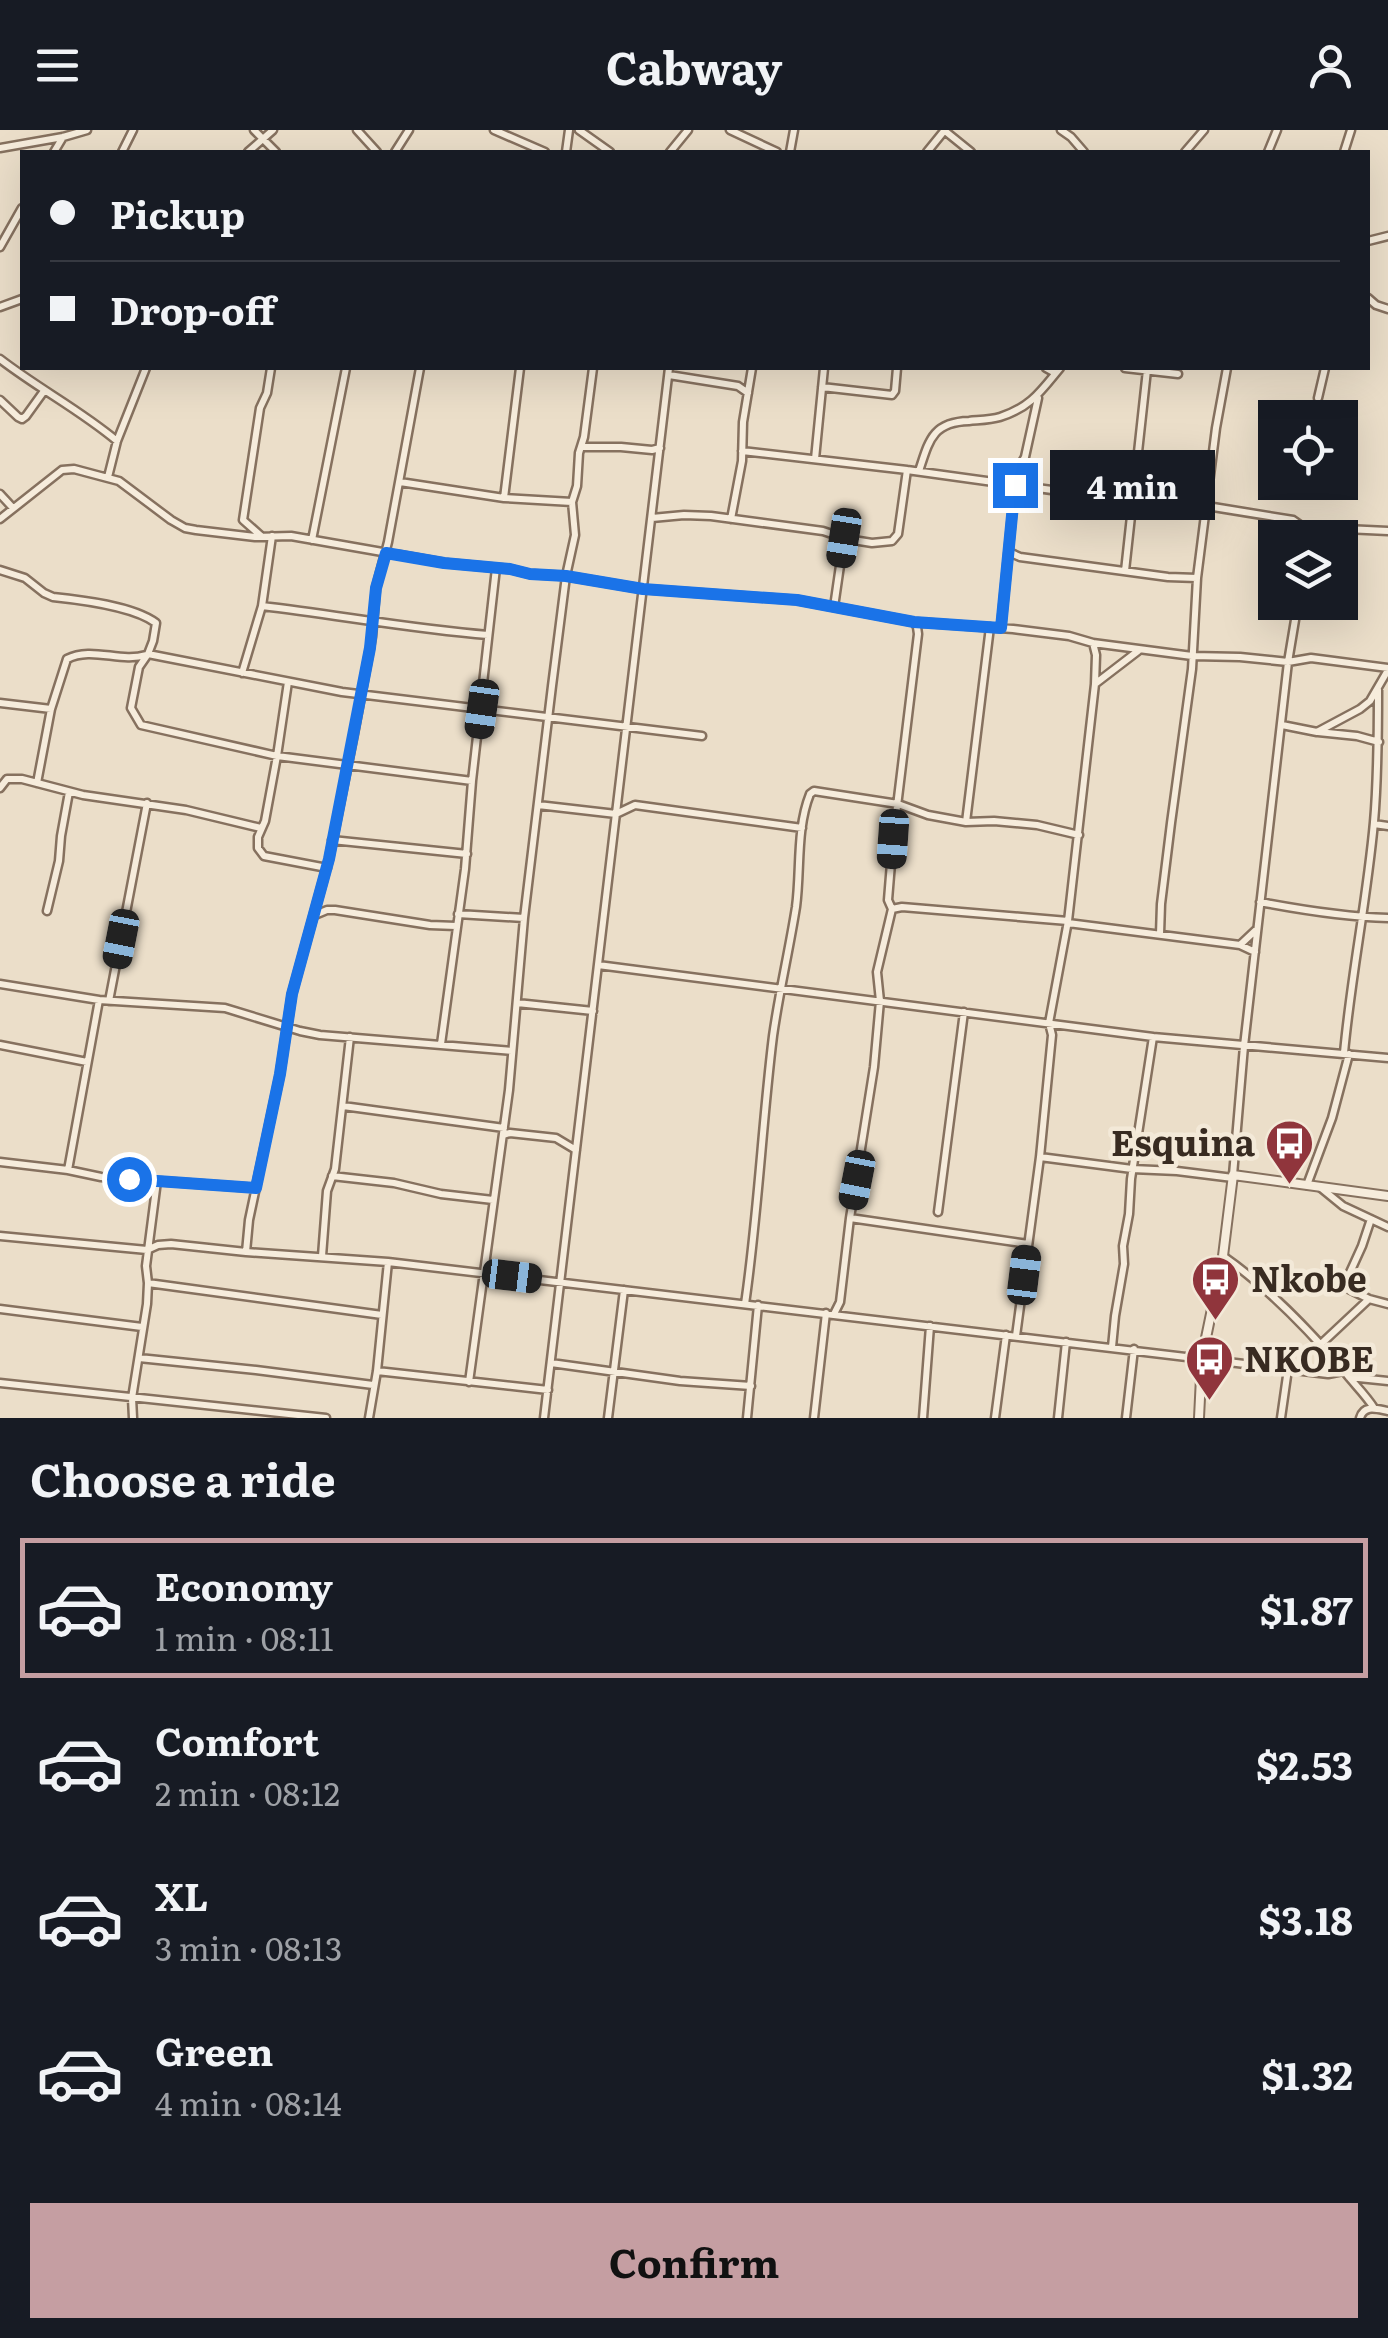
<!DOCTYPE html>
<html lang="en">
<head>
<meta charset="utf-8">
<style>
	:root { --surface:#171b24; --page:#20242c; --text:#f1f3f6; --muted:#9ea1a6; --line:#363941; --accent:#c59ea2 }
	body { margin:0; font-family:Literata,serif; background:var(--page); color:var(--text); height:100vh; display:flex; flex-direction:column; font-size:38px; white-space:nowrap }
	* { box-sizing:border-box; margin:0 }
	p { font-size:32px; color:var(--muted) }
	.icon { flex:none; width:55px; height:55px; fill:none; stroke:currentColor; stroke-width:2; stroke-linecap:round; stroke-linejoin:round }
	.map { position:relative; height:1288px; overflow:hidden }
	.details { display:flex; flex-direction:column; background:var(--surface); flex:1 }
	.details>* { flex:none }
	.hud { position:absolute; left:20px; top:20px; width:1350px; height:220px; border-radius:0px; box-shadow:0 10px 40px #0002; display:grid; align-content:center; height:220px; padding:0 30px; background:var(--surface) }
	.fabs { position:absolute; left:1258px; top:270px; display:grid; gap:20px }
	.fabs a { display:grid; place-items:center; width:100px; height:100px; border-radius:0px; background:var(--surface); box-shadow:0 10px 40px #0002; font-size:50px }
	.end { position:absolute; width:45px; height:45px; margin:-22px; border:12px solid #1a73e8; background:#fff; box-shadow:0 0 0 5px #fff }
	.from { border-radius:50% }
	.bubble { position:absolute; height:70px; border-radius:0px; background:var(--surface); box-shadow:0 10px 40px #0002; font-size:32px; font-weight:700; line-height:70px; text-align:center }
	.car { position:absolute; width:30px; height:60px; margin:-30px -15px; border-radius:12px; box-shadow:0 0 8px 2px #0007; background:linear-gradient(#222 24%,#8ab4d8 0 40%,#222 0 76%,#8ab4d8 0 86%,#222 0) }
	.hud b { display:flex; align-items:center; gap:35px; height:95px; font-size:38px }
	.hud b+b { border-top:2px solid var(--line) }
	.hud i { width:25px; height:25px; background:var(--text) }
	ul { padding:0; list-style:none }
	li { display:flex; align-items:center; gap:30px; height:140px; margin:0 20px 15px; padding:0 10px; border:5px solid transparent; border-radius:0px }
	li div { flex:1 }
	li b { display:block; font-size:38px }
	li em { font-style:normal; font-weight:700 }
	li.on { border-color:var(--accent) }
	li>.icon { width:90px; height:90px; stroke-width:1.5 }
	h2 { padding:0 30px; font-size:45px; line-height:120px }
	.button { display:flex; gap:20px; margin-top:auto; padding:20px 30px }
	.button a { flex:1; height:115px; border-radius:0px; background:var(--accent); color:#111; font-size:40px; font-weight:700; line-height:115px; text-align:center }
	header { display:flex; justify-content:space-between; align-items:center; height:130px; padding:0 30px; background:var(--surface); font-size:45px; font-weight:700 }
	.map>svg:first-child { display:block }
</style>
</head>
<body>
<header><svg class="icon" aria-label="menu" viewBox="0 0 24 24"><path d="M4 6h16M4 12h16M4 18h16"/></svg>Cabway<svg class="icon" aria-label="person" viewBox="0 0 24 24"><circle cx="12" cy="8" r="4"/><path d="M4 21q1-7 8-7t8 7"/></svg></header>
<div class="map">
<svg width="1388" height="1288" viewBox="0 0 1388 1288">
	<rect width="100%" height="100%" fill="#ebdec9"/>
	<g fill="none" stroke-linecap="round" stroke-linejoin="round">
		<defs>
			<path id="minor" d="M254,0l22,22
				M357,0l20,22
				M494,0l51,22
				M579,0l31,22
				M730,0l47,22
				M1061,0l10,7 13,15
				M945,1l26,21
				M0,18l63,-11 24,-7
				M54,22l9,-15
				M122,22l11,-22
				M248,22l25,-22
				M395,22l14,-22
				M566,22l3,-22
				M670,22l18,-22
				M790,22l4,-22
				M927,22l17,-21
				M1185,22l19,-22
				M1268,22l9,-22
				M1344,22l7,-22
				M1368,111l20,-5
				M0,117l22,-39
				M1368,168l8,7 12,4
				M0,177l22,-8
				M0,229c39,30 80,51 117,82
				M1046,238l9,5
				M1125,238l53,6
				M669,245l69,11 10,7
				M822,257l70,8 3,-4 2,-23
				M1318,268l7,-30
				M0,270l18,17 4,2 4,-3 18,-25
				M581,317h40l31,3 8,-2
				M742,321l165,19 224,31
				M815,329l9,-91
				M919,341c10,-30 13,-49 50,-50 10,-1 21,-1 31,-4 31,-10 41,-26 60,-49
				M108,347l9,-36 29,-73
				M400,352l104,16 68,4
				M1009,354l16,-27 13,-59
				M0,364l12,13
				M504,368l16,-130
				M1207,376l86,14 10,7 3,11
				M652,388l32,-3 27,1 112,15 24,8 25,4 20,-2 6,-7 9,-64
				M0,389l62,-49 12,-1 45,12 52,39 14,8 11,2 59,7 36,-1 154,27 65,6 20,5 36,2 77,13 154,11 117,22 99,7 56,7 24,7 3,12 -1,29
				M731,389l11,-58 1,-39 9,-54
				M1303,397l85,4
				M260,405l-17,-15 17,-112 7,-15 4,-25
				M312,410l34,-172
				M1009,422l11,5 148,20 29,1
				M0,440l25,8 19,15 9,4c29,3 80,9 103,26l-3,18 -5,13 194,38 360,44
				M1125,441l22,-201
				M262,476l10,-70
				M834,477l10,-69
				M1001,498l14,-143
				M1093,513l99,13 48,1 48,5 10,-60
				M148,524l-9,13 -8,41 10,17 136,31 195,25
				M242,543l20,-67c76,9 150,23 226,29
				M288,552l-11,74 -12,65 -7,16v11l6,8 63,12
				M0,573l51,6
				M1282,595l35,7 43,-23 10,-8 18,-31
				M1318,602l39,4 22,6
				M37,653l14,-74 16,-50c25,-13 53,4 79,-4
				M0,658l7,-9h15l61,16 103,15 75,18
				M538,675l78,9 19,-9 167,23
				M966,692l24,-195
				M1374,694l14,2
				M332,710l135,14
				M1260,772c42,8 85,15 128,16
				M892,779l-4,-9 5,-61 25,-205 -1,-7 -3,-5
				M47,781l12,-50 2,-25 8,-44
				M458,784l66,4
				M315,785l12,-5h8l95,15 26,1
				M1068,793l172,22 15,7
				M1160,804l1,-30 10,-81 21,-154 5,-91 19,-150 11,-60
				M1240,815l17,-16
				M598,835l555,72 235,21
				M0,854l99,16 126,8 75,23 20,4 192,16
				M109,871l38,-198
				M517,873l76,8
				M441,914l24,-175 7,-88 24,-213
				M0,915l87,17
				M1344,923c7,-77 23,-153 30,-231 4,-44 4,-88 4,-132
				M343,976l161,22
				M503,1005l7,-2 46,5 20,12
				M1040,1027l92,12 45,2 56,7
				M0,1032l68,8 33,7 155,11
				M68,1040l31,-170
				M1233,1045l11,-129 44,-384 23,-4 77,10
				M332,1046l62,7 47,11 52,6
				M1307,1055l25,-67 17,-64
				M1321,1058l22,18 45,21
				M938,1082l26,-200
				M850,1088l178,26
				M1371,1089l-9,27 -15,33v9l22,11 19,5
				M0,1106l147,14 11,-5 13,-1 75,8 142,10 940,112 15,-3
				M246,1122l3,-32 31,-146 12,-80 37,-135 25,-125 18,-97 4,-49 12,-46 32,-174
				M322,1126l5,-65 8,-22 15,-132
				M1223,1126c46,32 85,73 121,115 10,13 21,23 30,37
				M148,1153l234,32
				M745,1174c13,-89 17,-179 28,-268 6,-43 16,-85 23,-129 5,-37 0,-78 14,-113l4,-3 84,13 30,11 38,7 28,-1 43,4 42,10
				M0,1179l142,18
				M834,1184l6,-12 10,-84 24,-151 6,-66 -3,-29 15,-63 10,-2 166,14
				M1016,1206l24,-179 12,-122 -3,-12 19,-102 27,-237 43,-33
				M1321,1214l48,-45
				M1112,1217l3,-31 9,-52 -1,-18 6,-32 2,-35 22,-142
				M139,1228l117,12 117,15
				M551,1233l129,18 71,5
				M377,1241l171,19
				M1349,1247l39,4
				M469,1252l40,-292 15,-172 28,-232 14,-110 9,-41 -3,-33 5,-16 2,-33 5,-16 9,-69
				M0,1253l326,35
				M133,1288l-1,-20 15,-94 1,-21 -2,-17 11,-85
				M369,1288l8,-47 11,-109
				M544,1288l125,-1050
				M608,1288l16,-128
				M747,1288l11,-113
				M814,1288l12,-105
				M923,1288l7,-92
				M995,1288l11,-83
				M1058,1288l8,-76
				M1126,1288l8,-69
				M1281,1288l7,-49
				M1360,1288c4,-14 17,-9 28,-7"/>
			<path id="tertiary" d="M1199,1288l3,-61 21,-101 10,-81 155,21"/>
		</defs>
		<use href="#minor" stroke="#86715f" stroke-width="11"/>
		<use href="#tertiary" stroke="#86715f" stroke-width="12"/>
		<use href="#minor" stroke="#f6ecdc" stroke-width="6"/>
		<use href="#tertiary" stroke="#f6ecdc" stroke-width="8"/>
	</g>
	<g fill="none" stroke-linecap="round" stroke-linejoin="round">
		<path stroke="#1a73e8" stroke-width="12" d="M129,1049l127,9 24,-114 12,-80 37,-135 41,-211 6,-60 10,-35 58,10 66,6 20,5 36,2 77,13 154,11 117,22 87,6 14,-143"/>
	</g>
	<defs>
		<symbol id="bus-pin" viewBox="-11 -11 22 30"><path d="M0 17L-7.5 6A9.5 9.5 0 1 1 7.5 6Z" fill="#90353c" stroke="#f3e9d8"/><path d="M-5-6H5V4H4V6H2V4H-2V6H-4V4H-5ZM-3.5-4V0h7V-4ZM-3.5 1.2v1.5H-2V1.2ZM2 1.2v1.5H3.5V1.2Z" fill="#fff"/></symbol>
	</defs>
	<g fill-rule="evenodd">
		<use href="#bus-pin" x="1262" y="986" width="55" height="75"/>
		<use href="#bus-pin" x="1188" y="1122" width="55" height="75"/>
		<use href="#bus-pin" x="1182" y="1202" width="55" height="75"/>
	</g>
	<g text-anchor="middle" stroke-width="9" stroke-linejoin="round" paint-order="stroke">
		<g font-size="35" font-weight="bold" fill="#382b21" stroke="#f3e9d8" text-anchor="start">
			<text x="1255" y="1026" text-anchor="end">Esquina</text>
			<text x="1251" y="1162">Nkobe</text>
			<text x="1244" y="1242">NKOBE</text>
		</g>
	</g>
</svg>
<div class="fabs">
<a><svg class="icon" aria-label="locate" viewBox="0 0 24 24"><circle cx="12" cy="12" r="6"/><path d="M12 2v4M12 18v4M2 12h4M18 12h4"/></svg></a>
<a><svg class="icon" aria-label="layers" viewBox="0 0 24 24"><path d="M12 4l9 5-9 5-9-5zM3 14l9 5 9-5"/></svg></a>
</div>
<i class="end from" style="left:129px;top:1049px"></i>
<i class="end" style="left:1015px;top:355px"></i>
<div class="bubble" style="left:1050px;top:320px;width:165px">4 min</div>
<i class="car" style="left:844px;top:408px;rotate:189deg"></i>
<i class="car" style="left:482px;top:579px;rotate:188deg"></i>
<i class="car" style="left:893px;top:709px;rotate:184deg"></i>
<i class="car" style="left:121px;top:809px;rotate:191deg"></i>
<i class="car" style="left:857px;top:1050px;rotate:191deg"></i>
<i class="car" style="left:1024px;top:1145px;rotate:7deg"></i>
<i class="car" style="left:512px;top:1146px;rotate:97deg"></i>
<div class="hud">
<b><i class="from"></i>Pickup</b>
<b><i></i>Drop-off</b>
</div>
</div>
<section class="details">
<h2>Choose a ride</h2>
<ul>
<li class="on"><svg class="icon" aria-label="car" viewBox="0 0 24 24"><path d="M5 17H2v-5l4-1 3-4h7l3 4 3 1v5h-3M9 17h6M6 11h13"/><circle cx="7" cy="17" r="2"/><circle cx="17" cy="17" r="2"/></svg><div><b>Economy</b><p>1 min · 08:11</p></div><em>$1.87</em></li>
<li><svg class="icon" aria-label="car" viewBox="0 0 24 24"><path d="M5 17H2v-5l4-1 3-4h7l3 4 3 1v5h-3M9 17h6M6 11h13"/><circle cx="7" cy="17" r="2"/><circle cx="17" cy="17" r="2"/></svg><div><b>Comfort</b><p>2 min · 08:12</p></div><em>$2.53</em></li>
<li><svg class="icon" aria-label="car" viewBox="0 0 24 24"><path d="M5 17H2v-5l4-1 3-4h7l3 4 3 1v5h-3M9 17h6M6 11h13"/><circle cx="7" cy="17" r="2"/><circle cx="17" cy="17" r="2"/></svg><div><b>XL</b><p>3 min · 08:13</p></div><em>$3.18</em></li>
<li><svg class="icon" aria-label="car" viewBox="0 0 24 24"><path d="M5 17H2v-5l4-1 3-4h7l3 4 3 1v5h-3M9 17h6M6 11h13"/><circle cx="7" cy="17" r="2"/><circle cx="17" cy="17" r="2"/></svg><div><b>Green</b><p>4 min · 08:14</p></div><em>$1.32</em></li>
</ul>
<div class="button"><a>Confirm</a></div>
</section>
</body>
</html>
